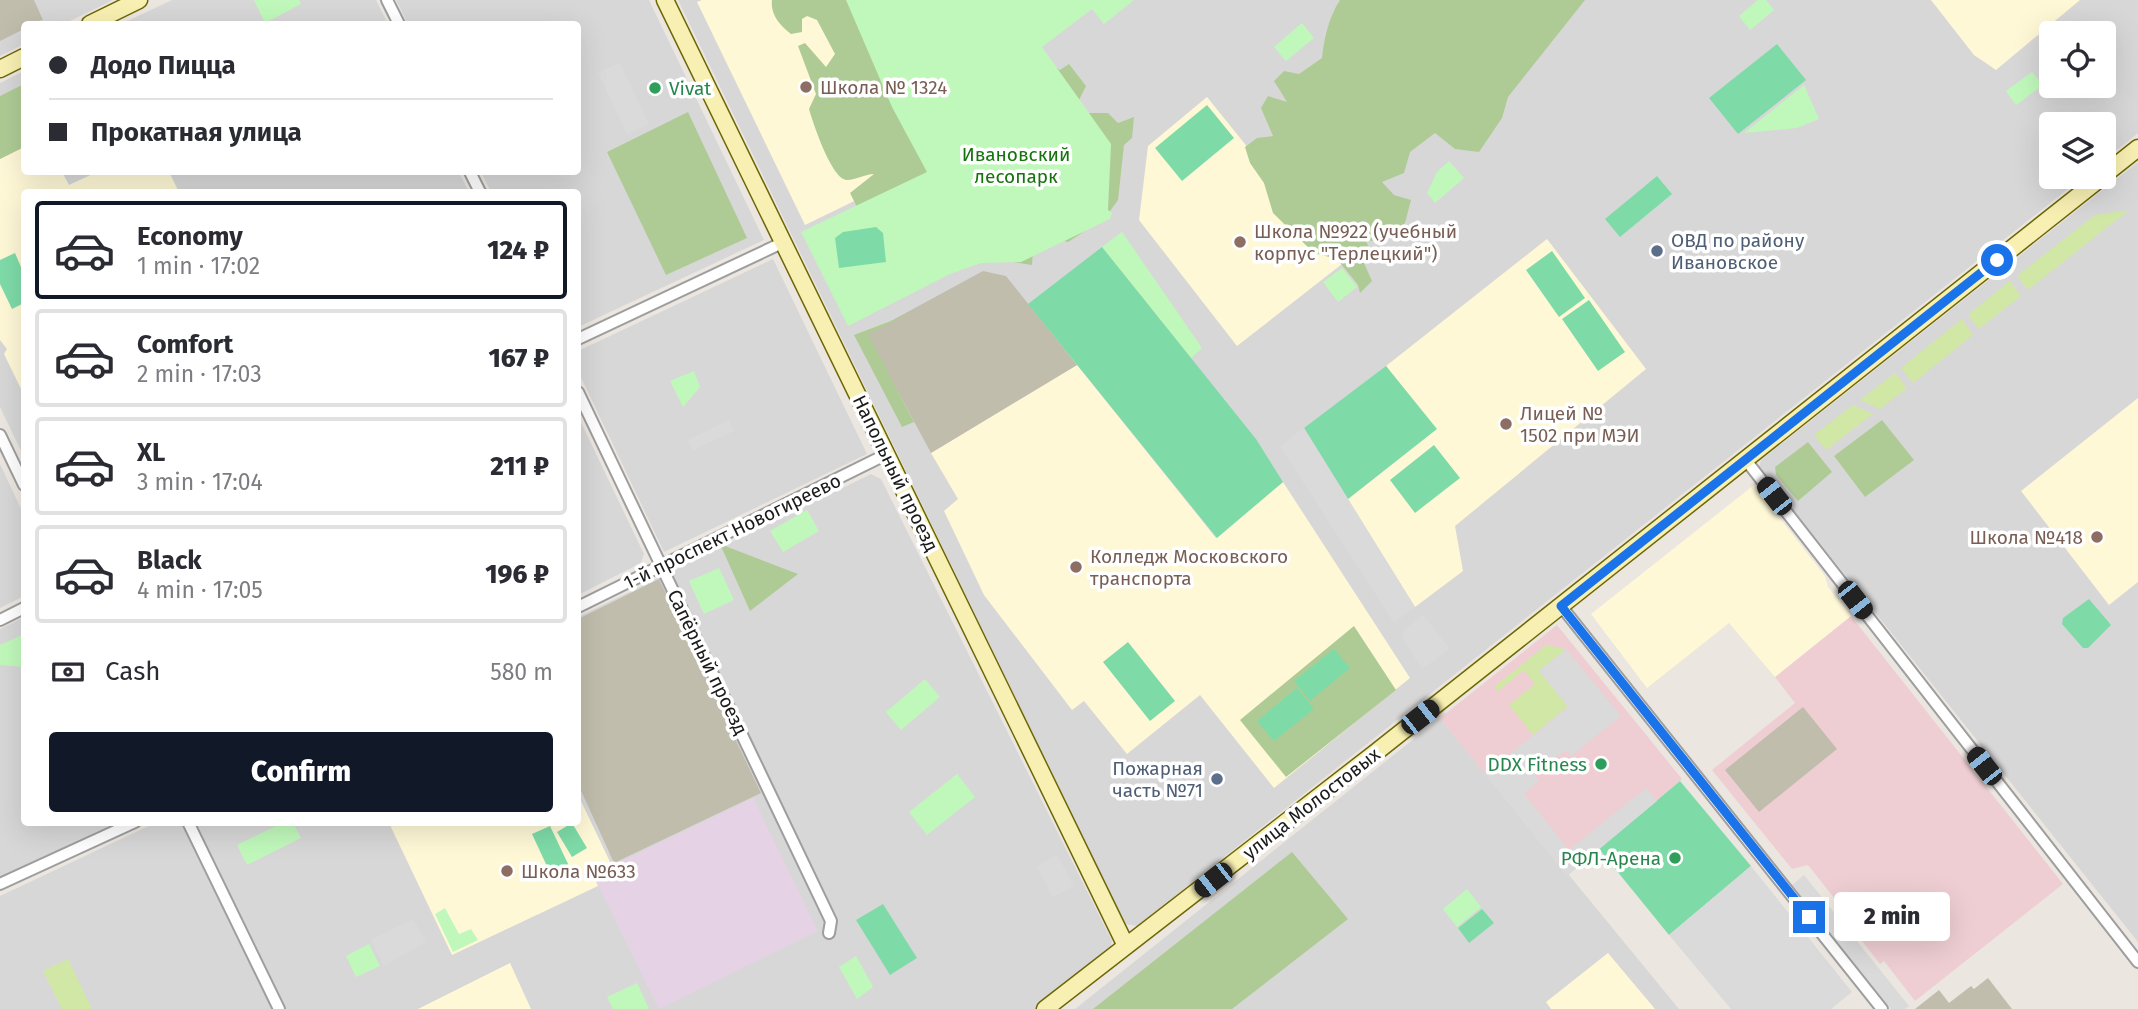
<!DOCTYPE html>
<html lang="en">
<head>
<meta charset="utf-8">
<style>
	:root { --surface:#fff; --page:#f7f7f7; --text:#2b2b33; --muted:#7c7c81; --line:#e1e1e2; --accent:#111827 }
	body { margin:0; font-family:"Fira Sans",sans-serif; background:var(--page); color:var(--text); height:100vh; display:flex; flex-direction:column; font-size:26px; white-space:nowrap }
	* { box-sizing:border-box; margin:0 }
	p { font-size:23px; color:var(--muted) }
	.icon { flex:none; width:38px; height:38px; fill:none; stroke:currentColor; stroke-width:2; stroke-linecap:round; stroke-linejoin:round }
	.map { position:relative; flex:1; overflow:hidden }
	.side { position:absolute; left:21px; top:189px; width:560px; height:637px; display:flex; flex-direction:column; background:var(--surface); border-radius:7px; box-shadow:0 7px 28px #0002 }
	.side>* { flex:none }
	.top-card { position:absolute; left:21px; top:21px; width:560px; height:154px; border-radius:7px; box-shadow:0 7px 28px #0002; display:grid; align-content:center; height:154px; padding:0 28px; background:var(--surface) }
	.tools { position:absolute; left:2039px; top:21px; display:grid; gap:14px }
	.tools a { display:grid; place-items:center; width:77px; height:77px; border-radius:7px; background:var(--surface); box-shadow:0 7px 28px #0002; font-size:35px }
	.end { position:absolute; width:32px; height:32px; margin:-16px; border:9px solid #1a73e8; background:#fff; box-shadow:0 0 0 4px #fff }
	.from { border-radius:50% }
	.bubble { position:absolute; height:49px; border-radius:7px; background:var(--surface); box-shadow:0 7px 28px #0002; font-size:23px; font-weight:800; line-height:49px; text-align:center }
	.car { position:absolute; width:21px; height:42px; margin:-21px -10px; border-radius:9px; box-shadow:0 0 5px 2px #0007; background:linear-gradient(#222 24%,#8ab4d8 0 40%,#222 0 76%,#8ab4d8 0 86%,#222 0) }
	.top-card b { display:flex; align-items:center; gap:24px; height:66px; font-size:26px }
	.top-card b+b { border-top:2px solid var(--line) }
	.top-card i { width:18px; height:18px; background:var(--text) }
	ul { padding:12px 0 0; list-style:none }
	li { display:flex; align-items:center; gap:21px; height:98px; margin:0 14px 10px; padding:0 14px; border:4px solid var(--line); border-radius:7px }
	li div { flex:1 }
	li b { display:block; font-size:26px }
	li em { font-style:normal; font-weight:800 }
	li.current { border-color:var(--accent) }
	li>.icon { width:63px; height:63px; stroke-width:1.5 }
	.pay { display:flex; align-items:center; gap:18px; height:77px; padding:0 28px; font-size:26px }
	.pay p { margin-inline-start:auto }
	.action { display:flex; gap:14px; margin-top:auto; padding:14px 28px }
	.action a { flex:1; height:80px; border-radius:7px; background:var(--accent); color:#fff; font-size:28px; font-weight:800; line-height:80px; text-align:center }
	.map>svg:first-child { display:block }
</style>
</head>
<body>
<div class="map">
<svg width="2138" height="1009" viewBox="0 0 2138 1009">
	<rect width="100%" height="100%" fill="#ece6e0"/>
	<path fill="#d8d7d7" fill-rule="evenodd" d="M0,0h113l-49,24h-40v20l-24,12z
		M172,0h204l12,24h-267z
		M396,0h253l115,240 -186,87v-135h-87l-10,-20h97v-148h-170z
		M678,0h1460v133l-34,28v-37h-53v53h32l-946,749 -12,-2zM2051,33h53v53h-53z
		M24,71v101h435l10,20h-445v265l-24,-50v-324z
		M2138,162v780l-379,-475 2,-7z
		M773,259l94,195 -203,98 -86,-181v-20z
		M578,416l66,138 -3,9 -63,32z
		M0,464l24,51v81l-24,12z
		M871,474l10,5 231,462 -2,10 -75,58h-1035v-113l155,-73 423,-1v-205z
		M24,617v205l96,1 -120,55v-249z
		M1440,718l239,291h-604z"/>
	<path fill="#eeced2" d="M1851,616l212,268 -148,117 -31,-40 -4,3 -22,-28 3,-4 -53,-67 -16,4 -80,-99 83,-67 -20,-26z
		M1557,625l125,154 -115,97 -127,-158z"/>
	<path fill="#e5d2e5" d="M753,798l65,133 -159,78 -66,-134z"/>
	<path fill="#fef8d7" d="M702,0h131l79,173 -107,52 -108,-223z
		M1931,0h149l-84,70 -22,-15z
		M1207,97l135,167 -105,82 -98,-126 9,-74z
		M24,147v25h38l7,13 28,-13h72l10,20h-155v203l-20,-41 3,-5 -7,-9v-181z
		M1547,239l99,130 -191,157 8,45 -48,36 -67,-108 88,-70 -50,-63z
		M1077,365l139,173 67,-56 127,196 -136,110 -74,-93 -73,59 -43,-53 -12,9 -88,-115 -40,-84 14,-12 -27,-46z
		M2138,398v184l-29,23 -88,-114z
		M1754,485l71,91 3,11 23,29 -76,61 -46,-54 -82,65 -56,-74z
		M578,795l34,71 -19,9 5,11 -146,69 -63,-132 189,-1z
		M1608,953l47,56h-104l-5,-7z
		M510,963l21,46h-113z"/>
	<path fill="#c0bdac" d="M0,0h34l9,20 -19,4v5l-24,12z
		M983,271l23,5 71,89 -146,88 -64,-119z
		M659,579l102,214 -147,70 -36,-79v-165z
		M1803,707l34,42 -78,63 -34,-42z
		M1988,978l24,31h-97l24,-19 10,13 22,-17 3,3z"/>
	<path fill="#d0e7a5" d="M2129,210l-101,80 -11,-14 78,-61z
		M2010,281l11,15 -42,33 -11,-14z
		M1962,319l11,16 -60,48 -12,-15z
		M1895,373l12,15 -27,21 -20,-9z
		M1853,405l20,9 -47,36 -12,-15z
		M1546,645l20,4 -27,22 29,35 -35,29 -24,-30 26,-21 -11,-14 -26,21 -4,-4z
		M68,959l24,50h-30l-19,-38z"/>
	<path fill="#aecb95" d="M772,0h235l45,66 8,4 9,-6 17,22 -10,20 5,7h27l10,10 16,-6 -2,21 -8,7 -6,55 -13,18 -37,24 -14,-4 -21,13 -1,14 -37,-6 -133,-42 -12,-24 24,-19c-9,0 -18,6 -27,6 -15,0 -34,-57 -38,-71l7,-15 -18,-48 7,-3 21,24 9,-13 -18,-34 -10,-4 -5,3v13l-11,2c-11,-8 -21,-20 -19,-34z
		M1340,0h245l-77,97 -6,21 -23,34 -24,-3 -20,-16 -25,19 -6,21 -22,9 12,13 17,5 -6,23 -19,17 -20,1 6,14 -8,8 8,18 -12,12 -2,-8 -21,-26 -23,-6 -41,-40 -9,-30 -14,-20 -5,-16 12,-9 16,-2 -12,-28 7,-12 19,6 -13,-21 10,-10 15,3 23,-16c2,-20 7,-41 18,-58z
		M24,84v63l-24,12v-63z
		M688,112l59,126 -81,37 -59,-123z
		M912,313l-44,21 46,88 -12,5 -48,-92z
		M1882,420l32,40 -49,37 -31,-41z
		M1808,442l24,30 -34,29 -22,-26 -1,-8z
		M720,544l78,30 -48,37z
		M1354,626l42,64 -110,87 -46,-57z
		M1292,852l56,67 -116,90h-139z"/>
	<path fill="#c0f8bb" d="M254,0h45l2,4 -36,19z
		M846,0h288l-30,24 -12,-15 -50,38 69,97 -3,66 4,3 -2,6 -89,43 -40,1 -31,11 -102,52 -47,-94 126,-60 -35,-65z
		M1758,0h8l8,10 -24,20 -11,-14z
		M1302,23l12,15 -28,23 -12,-14z
		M2032,72l11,13 -27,20 -10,-14z
		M1804,85l15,34 -22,9 -53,5z
		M1449,161l15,17 -29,25 -8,-10 10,-21z
		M1122,232l80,116 -11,10 -89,-111z
		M1342,268l15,19 -19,15 -15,-20z
		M694,371l6,16 -17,20 -13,-26z
		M807,510l12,21 -36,21 -13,-21z
		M719,568l15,32 -30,14 -15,-33z
		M24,634v33l-24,-2v-20z
		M925,679l15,18 -39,33 -15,-18z
		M957,774l18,23 -48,38 -18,-23z
		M282,823h11l8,15 -54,27 -10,-20z
		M1467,889l14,18 -24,20 -14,-18z
		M445,908l14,26 12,-5 7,11 -25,12 -18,-38z
		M369,944l11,22 -24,11 -10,-21z
		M856,956l17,31 -16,12 -18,-32z
		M637,983l12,26h-36l-6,-12z"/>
	<path fill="#7edba8" d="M1777,44l29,36 -68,54 -29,-36z
		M1207,105l27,33 -52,43 -27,-33z
		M1657,176l15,18 -52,43 -15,-18z
		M876,227l7,6 3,29 -47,6 -4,-30 8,-6z
		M1102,247l154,192 27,43 -66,56 -189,-234z
		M1552,251l33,47 -26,19 -33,-47z
		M15,253l9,21v29l-12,6 -12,-25v-24z
		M1589,300l36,52 -27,19 -36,-52z
		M1386,366l51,63 -89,70 -44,-71z
		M1434,445l26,33 -45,35 -25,-33z
		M2089,599l22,26 -23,23h-5l-21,-24 1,-6z
		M1128,642l47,59 -25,20 -47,-59z
		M1334,649l16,19 -40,33 -16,-20z
		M1297,688l17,21 -40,32 -17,-20z
		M1680,781l71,85 -82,69 -70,-86z
		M572,823l15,25 -15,9 -15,-25z
		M550,826l20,42 -18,9 -20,-43z
		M883,904l34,54 -27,17 -34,-55z
		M1482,909l12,14 -25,20 -11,-15z"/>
	<path fill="#dadada" d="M620,63l29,61 -22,10 -29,-61z
		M729,420l5,11 -41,19 -5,-10z
		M1304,428l111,179 -21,16 -114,-177z
		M1423,615l27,34 -28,20 -19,-30v-8z
		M1566,649l55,67 -50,40 -5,-6 -32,25 5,6 -15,13 45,56 77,-62 11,13 -90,75 -82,-102 83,-67 -29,-36z
		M1057,855l17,31 -21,11 -17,-31z
		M1751,866l101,126 -21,17h-100l-62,-74z
		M1804,875l105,131 -4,3h-14l-99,-124z
		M413,919l13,23 -42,24 -13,-26z"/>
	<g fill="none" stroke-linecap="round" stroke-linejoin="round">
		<defs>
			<path id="street" d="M387,0l12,24
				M470,172l10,20
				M578,339l206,-97
				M578,392l253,529 -2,12
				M0,435l24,50
				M1745,459l393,503
				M1561,606l321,403
				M578,607l309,-153
				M0,620l24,-12
				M188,822l91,187
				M0,884l135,-62"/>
			<path id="secondary" d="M665,0l461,946
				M90,24l49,-24
				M0,69l24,-12
				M2104,175l34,-27
				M1045,1009l330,-256 727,-576"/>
		</defs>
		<use href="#street" stroke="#9e9e9e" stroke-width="14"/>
		<use href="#secondary" stroke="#6c6706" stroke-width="19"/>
		<use href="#street" stroke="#fff" stroke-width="10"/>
		<use href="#secondary" stroke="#f8f0b2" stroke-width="16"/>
	</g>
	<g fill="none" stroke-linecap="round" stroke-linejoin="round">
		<path stroke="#1a73e8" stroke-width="9" d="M1809,917l-248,-311 436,-346"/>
	</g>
	<g fill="#8d6e63" stroke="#fff" stroke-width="2.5">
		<circle cx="806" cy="87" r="7"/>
		<circle cx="1240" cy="242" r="7"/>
		<circle cx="1506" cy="424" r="7"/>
		<circle cx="2097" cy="537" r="7"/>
		<circle cx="1076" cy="567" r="7"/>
		<circle cx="507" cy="871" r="7"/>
	</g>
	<g fill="#2e9e5b" stroke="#fff" stroke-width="2.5">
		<circle cx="655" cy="88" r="7"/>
		<circle cx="1601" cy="764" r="7"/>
		<circle cx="1675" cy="858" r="7"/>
	</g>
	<g fill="#5c6f8a" stroke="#fff" stroke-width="2.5">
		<circle cx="1657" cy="251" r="7"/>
		<circle cx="1217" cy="779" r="7"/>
	</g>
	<g text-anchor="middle" stroke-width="7" stroke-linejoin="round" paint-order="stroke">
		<g font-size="19" fill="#785e54" stroke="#fff" text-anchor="start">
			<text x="820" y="94">Школа № 1324</text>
			<text x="1254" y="238">Школа №922 (учебный<tspan x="1254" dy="22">корпус "Терлецкий")</tspan></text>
			<text x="1520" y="420">Лицей №<tspan x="1520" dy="22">1502 при МЭИ</tspan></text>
			<text x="2083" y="544" text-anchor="end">Школа №418</text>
			<text x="1090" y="563">Колледж Московского<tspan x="1090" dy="22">транспорта</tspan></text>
			<text x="521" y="878">Школа №633</text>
		</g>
		<g font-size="19" fill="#27864d" stroke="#fff" text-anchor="end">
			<text x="669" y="95" text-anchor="start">Vivat</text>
			<text x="1587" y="771">DDX Fitness</text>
			<text x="1661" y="865">РФЛ-Арена</text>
		</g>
		<g font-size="19" fill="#15740d" stroke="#fff">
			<text x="1016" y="161">Ивановский<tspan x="1016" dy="22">лесопарк</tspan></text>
		</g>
		<g font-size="19" fill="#4e5e75" stroke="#fff" text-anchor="start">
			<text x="1671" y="247">ОВД по району<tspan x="1671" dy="22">Ивановское</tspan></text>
			<text x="1203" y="775" text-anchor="end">Пожарная<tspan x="1203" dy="22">часть №71</tspan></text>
		</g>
		<g font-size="19" fill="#1a1a1a" stroke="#fff">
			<text transform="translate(896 473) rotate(64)" y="7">Напольный проезд</text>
			<text transform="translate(732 531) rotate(-26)" y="7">1-й проспект Новогиреево</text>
			<text transform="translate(708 662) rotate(64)" y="7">Сапёрный проезд</text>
			<text transform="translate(1311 803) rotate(-38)" y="7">улица Молостовых</text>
		</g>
	</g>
</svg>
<div class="tools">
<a><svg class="icon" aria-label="locate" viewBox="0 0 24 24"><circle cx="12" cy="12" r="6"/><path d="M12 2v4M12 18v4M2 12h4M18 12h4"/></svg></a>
<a><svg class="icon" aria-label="layers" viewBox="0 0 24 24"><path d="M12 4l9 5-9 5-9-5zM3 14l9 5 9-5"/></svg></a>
</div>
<i class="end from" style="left:1997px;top:260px"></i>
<i class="end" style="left:1809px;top:917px"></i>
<div class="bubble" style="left:1834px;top:892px;width:116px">2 min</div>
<i class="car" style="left:1774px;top:496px;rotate:322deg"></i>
<i class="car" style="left:1855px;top:600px;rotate:142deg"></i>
<i class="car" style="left:1420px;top:717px;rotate:52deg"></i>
<i class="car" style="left:1984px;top:766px;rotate:322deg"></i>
<i class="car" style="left:1213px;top:880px;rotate:232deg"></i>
<div class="top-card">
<b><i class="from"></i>Додо Пицца</b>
<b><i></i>Прокатная улица</b>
</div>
<section class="side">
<ul>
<li class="current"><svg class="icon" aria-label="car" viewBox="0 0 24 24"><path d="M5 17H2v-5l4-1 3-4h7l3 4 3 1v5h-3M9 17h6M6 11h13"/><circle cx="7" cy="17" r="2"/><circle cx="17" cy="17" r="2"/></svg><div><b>Economy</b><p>1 min · 17:02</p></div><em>124 ₽</em></li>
<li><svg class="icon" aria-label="car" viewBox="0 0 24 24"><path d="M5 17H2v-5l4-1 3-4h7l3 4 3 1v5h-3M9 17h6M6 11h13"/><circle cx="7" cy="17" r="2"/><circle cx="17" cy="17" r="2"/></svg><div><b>Comfort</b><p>2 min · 17:03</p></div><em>167 ₽</em></li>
<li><svg class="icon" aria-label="car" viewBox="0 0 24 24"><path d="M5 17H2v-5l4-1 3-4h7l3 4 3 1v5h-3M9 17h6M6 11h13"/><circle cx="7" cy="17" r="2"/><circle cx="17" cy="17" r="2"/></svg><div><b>XL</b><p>3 min · 17:04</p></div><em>211 ₽</em></li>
<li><svg class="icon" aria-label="car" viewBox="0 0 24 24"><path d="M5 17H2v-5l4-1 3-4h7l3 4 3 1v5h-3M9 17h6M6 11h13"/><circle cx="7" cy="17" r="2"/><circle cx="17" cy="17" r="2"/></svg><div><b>Black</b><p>4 min · 17:05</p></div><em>196 ₽</em></li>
</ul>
<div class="pay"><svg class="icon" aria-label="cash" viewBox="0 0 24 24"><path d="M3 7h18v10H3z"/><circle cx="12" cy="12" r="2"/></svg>Cash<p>580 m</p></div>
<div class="action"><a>Confirm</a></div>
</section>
</div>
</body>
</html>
